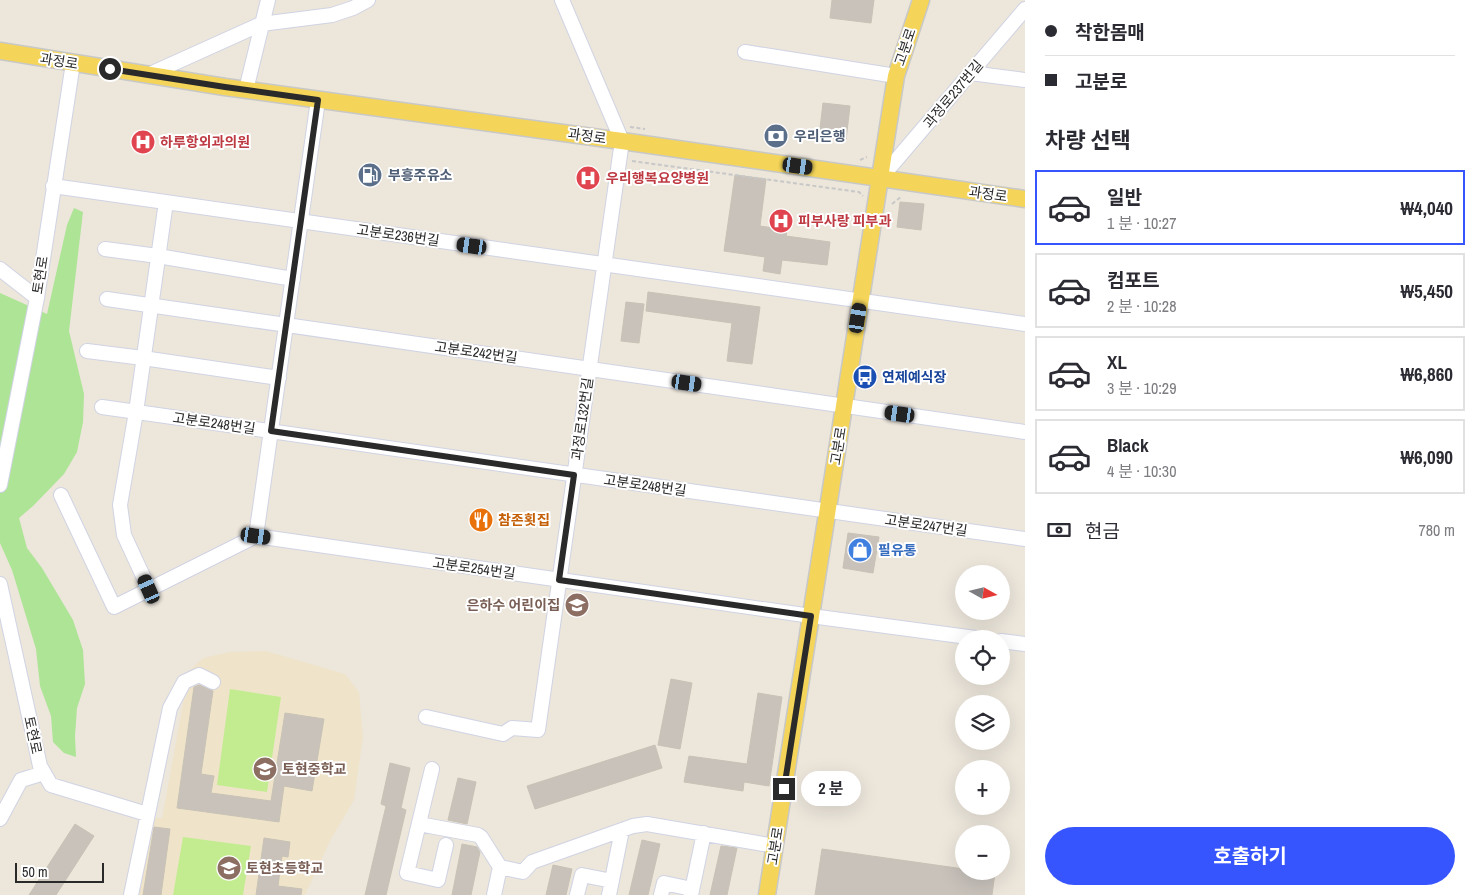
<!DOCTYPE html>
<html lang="ko">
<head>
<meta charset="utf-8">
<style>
	:root { --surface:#fff; --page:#f7f7f7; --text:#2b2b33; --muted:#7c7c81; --line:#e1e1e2; --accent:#3755fe }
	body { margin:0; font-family:"Archivo Narrow","Noto Sans KR",sans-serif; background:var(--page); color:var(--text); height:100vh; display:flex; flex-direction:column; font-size:19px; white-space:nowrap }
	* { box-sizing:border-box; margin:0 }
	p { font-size:16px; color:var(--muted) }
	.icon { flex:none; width:28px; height:28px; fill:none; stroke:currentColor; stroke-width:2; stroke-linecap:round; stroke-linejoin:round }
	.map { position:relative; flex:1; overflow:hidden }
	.details { display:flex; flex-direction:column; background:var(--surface); width:450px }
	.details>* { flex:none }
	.top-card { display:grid; align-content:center; height:110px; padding:0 20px; background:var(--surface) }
	.needle { width:32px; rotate:98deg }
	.buttons { position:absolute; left:955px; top:565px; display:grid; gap:10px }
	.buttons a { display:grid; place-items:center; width:55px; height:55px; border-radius:50%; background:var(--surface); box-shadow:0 5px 20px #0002; font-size:25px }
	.scale { position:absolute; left:15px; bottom:12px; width:89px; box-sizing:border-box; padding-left:5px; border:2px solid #2a2a2a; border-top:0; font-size:14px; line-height:18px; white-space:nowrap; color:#2a2a2a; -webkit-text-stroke:4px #fff; paint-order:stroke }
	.end { position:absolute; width:22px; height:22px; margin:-11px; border:6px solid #2a2a2a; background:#fff; box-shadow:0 0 0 2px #fff }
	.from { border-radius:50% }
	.bubble { position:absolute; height:35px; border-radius:18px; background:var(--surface); box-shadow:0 5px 20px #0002; font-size:16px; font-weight:700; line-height:35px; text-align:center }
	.car { position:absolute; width:15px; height:30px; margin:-15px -8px; border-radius:6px; box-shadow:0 0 4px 1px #0007; background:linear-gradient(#222 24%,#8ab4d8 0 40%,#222 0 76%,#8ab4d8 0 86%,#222 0) }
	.top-card b { display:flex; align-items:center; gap:18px; height:48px; font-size:19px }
	.top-card b+b { border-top:1px solid var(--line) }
	.top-card i { width:12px; height:12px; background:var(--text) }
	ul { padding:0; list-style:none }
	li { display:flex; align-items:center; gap:15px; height:75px; margin:0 10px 8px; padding:0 10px; border:2px solid var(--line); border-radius:0px }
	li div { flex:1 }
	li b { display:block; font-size:19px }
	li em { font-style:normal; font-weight:700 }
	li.selected { border-color:var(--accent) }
	li>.icon { width:45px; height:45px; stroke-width:1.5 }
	h2 { padding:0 20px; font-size:22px; line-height:60px }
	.pay { display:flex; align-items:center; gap:12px; height:55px; padding:0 20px; font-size:19px }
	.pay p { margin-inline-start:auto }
	.action { display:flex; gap:10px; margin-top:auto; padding:10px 20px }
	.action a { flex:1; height:58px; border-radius:30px; background:var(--accent); color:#fff; font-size:20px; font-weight:700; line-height:58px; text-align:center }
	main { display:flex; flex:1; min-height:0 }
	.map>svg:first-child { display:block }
</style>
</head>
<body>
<main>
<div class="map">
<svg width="1025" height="895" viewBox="0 0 1025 895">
	<rect width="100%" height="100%" fill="#ece6db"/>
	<path fill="#efe4ca" d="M266,651l79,23 14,18 4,45 -9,63 -24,41 -25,54h-170l15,-77h12l27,-147 14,-13 26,-6z"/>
	<path fill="#aee496" d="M74,208l9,4 -14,119 15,63 -1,28 -6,30 -13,22 -31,32 -14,12 8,30 15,20 31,52 10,30 2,34 -8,24 -2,28 1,21 -12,-4 -11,-11 -2,-26 -11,-30 -4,-37 -24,-79 -12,-27v-250l47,21 20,-89z"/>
	<path fill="#c3ec91" d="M230,689l51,8 -14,95 -50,-7z
		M183,837l68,9 -8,49h-70z"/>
	<path fill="#c8c2bb" stroke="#c8c2b5" d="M832,0h42l-3,23 -41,-5z
		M823,103l27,3 -4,34 -27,-3z
		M735,175l31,4 -6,47 27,4 -1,6 44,6 -3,23 -45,-5 -2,14 -17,-3 2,-14 -41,-6z
		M900,202l24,2 -3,26 -24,-3z
		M648,292l112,15 -8,57 -25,-3 5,-38 -86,-12z
		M626,302l18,2 -5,39 -18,-2z
		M848,533l31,4 -6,36 -30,-5z
		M671,679l21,4 -12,66 -22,-4z
		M199,685l14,6 -12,83 13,2 -3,17 60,8 14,-88 39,6 -12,72 -28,-5 -5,36 -102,-14 17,-121z
		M758,693l24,4 -13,89 -25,-4 -1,9 -59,-9 5,-26 58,8z
		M655,745l7,23 -127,41 -8,-23z
		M390,763l20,5 -9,40 5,2 -20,85h-21l21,-89 -5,-2z
		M458,778l18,4 -9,42 -19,-4z
		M75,824l19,12 -38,59h-27z
		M154,827l16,2 -9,66h-18z
		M264,838l26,4 -2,15 -6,-1 -4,30 24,3 -1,6h-45z
		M642,840l18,4 -12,51h-19z
		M462,844l15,3 3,5 -9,43h-19z
		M721,846l16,2 -10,47h-17z
		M822,849l142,20v2l31,2 -3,22h-177z
		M553,865l19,4 -6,26h-20z"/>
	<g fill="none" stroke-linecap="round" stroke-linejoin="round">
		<defs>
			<path id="minor" d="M745,52l151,24
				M970,73l55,7
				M148,75l113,-51 71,-9 21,-7 15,-8
				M246,90l22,-90
				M880,179l145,-170
				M53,186l972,138
				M105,249l53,7 135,23
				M0,269l37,29
				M107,299l918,133
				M87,351l56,7 136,20
				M102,407l923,132
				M0,485l37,-187 36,-235
				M61,495l53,112 142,-71 555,80 172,23
				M256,536l62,-436
				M0,584l40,182 11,19 96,29
				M149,589l-25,-54 -4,-30 16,-93 30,-210
				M1001,641l24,3
				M426,717l77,17 9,-6 26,2 84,-589 -60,-141
				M432,769l-25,104 31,7 8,-35
				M0,819l21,-39 23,-7
				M419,824l59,11 3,2 19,30 23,5 9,-10 101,-36 14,-2 128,22
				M131,895l39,-187 14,-26 15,-7 14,7
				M494,895l6,-28
				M577,895l5,-20 30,6
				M609,895l13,-65
				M661,895l3,-12 28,6
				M691,895l13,-62"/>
			<path id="major" d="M0,51l225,36 397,54 403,58
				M767,895l129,-819 25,-76"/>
		</defs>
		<use href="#minor" stroke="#d0d3e3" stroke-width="16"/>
		<use href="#major" stroke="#c8c8c8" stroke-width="19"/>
		<path stroke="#c8c8c8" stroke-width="2" stroke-dasharray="4 2.5" stroke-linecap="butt" d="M630,127l15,2
			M860,160l7,-3
			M632,161l227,31 4,4
			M892,204l10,-8"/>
		<use href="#minor" stroke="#fff" stroke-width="14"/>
		<use href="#major" stroke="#f4d559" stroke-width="16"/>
	</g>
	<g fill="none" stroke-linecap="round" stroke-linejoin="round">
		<path stroke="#2a2a2a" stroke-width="6" d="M110,69l115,18 93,13 -47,331 303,44 -15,105 252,36 -27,173"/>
	</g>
	<defs>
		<symbol id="bank-disc" viewBox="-11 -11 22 22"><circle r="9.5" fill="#5c6f8a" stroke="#fff"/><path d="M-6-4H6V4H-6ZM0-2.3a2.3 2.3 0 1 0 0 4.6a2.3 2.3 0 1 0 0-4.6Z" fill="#fff"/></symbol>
		<symbol id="hospital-disc" viewBox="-11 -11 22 22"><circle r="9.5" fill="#e0444e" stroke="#fff"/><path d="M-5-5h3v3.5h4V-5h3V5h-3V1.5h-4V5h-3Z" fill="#fff"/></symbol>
		<symbol id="fuel-disc" viewBox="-11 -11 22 22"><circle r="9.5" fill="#5c6f8a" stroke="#fff"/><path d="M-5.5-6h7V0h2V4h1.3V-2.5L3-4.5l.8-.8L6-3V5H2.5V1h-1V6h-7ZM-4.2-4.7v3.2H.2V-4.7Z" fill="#fff"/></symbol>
		<symbol id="bus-disc" viewBox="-11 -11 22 22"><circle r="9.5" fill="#1a4fb4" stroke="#fff"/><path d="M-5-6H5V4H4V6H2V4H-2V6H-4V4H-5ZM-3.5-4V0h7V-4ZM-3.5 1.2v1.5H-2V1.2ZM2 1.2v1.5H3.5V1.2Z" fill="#fff"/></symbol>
		<symbol id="restaurant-disc" viewBox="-11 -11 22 22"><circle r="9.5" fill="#e8710a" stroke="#fff"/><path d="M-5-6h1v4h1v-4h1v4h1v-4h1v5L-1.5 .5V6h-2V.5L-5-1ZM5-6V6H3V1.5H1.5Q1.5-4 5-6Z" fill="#fff"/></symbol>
		<symbol id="shop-disc" viewBox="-11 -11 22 22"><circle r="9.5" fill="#3f7fe0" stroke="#fff"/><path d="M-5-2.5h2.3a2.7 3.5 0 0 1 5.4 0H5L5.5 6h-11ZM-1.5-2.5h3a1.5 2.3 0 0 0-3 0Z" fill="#fff"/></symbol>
		<symbol id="school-disc" viewBox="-11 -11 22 22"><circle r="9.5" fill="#8d6e63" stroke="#fff"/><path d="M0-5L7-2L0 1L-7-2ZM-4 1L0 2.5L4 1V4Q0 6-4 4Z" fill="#fff"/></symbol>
	</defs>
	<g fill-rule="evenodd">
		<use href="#bank-disc" x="762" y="122" width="28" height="28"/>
		<use href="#hospital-disc" x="129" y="128" width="28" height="28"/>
		<use href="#fuel-disc" x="356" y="161" width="28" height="28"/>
		<use href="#hospital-disc" x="574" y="164" width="28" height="28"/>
		<use href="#hospital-disc" x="767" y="207" width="28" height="28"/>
		<use href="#bus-disc" x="851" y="363" width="28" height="28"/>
		<use href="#restaurant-disc" x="467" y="506" width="28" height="28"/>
		<use href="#shop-disc" x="846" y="536" width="28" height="28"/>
		<use href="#school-disc" x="563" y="591" width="28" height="28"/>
		<use href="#school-disc" x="251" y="755" width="28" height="28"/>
		<use href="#school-disc" x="215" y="854" width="28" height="28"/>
	</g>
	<g text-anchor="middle" stroke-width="4" stroke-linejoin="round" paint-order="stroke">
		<g font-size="14" fill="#2a2a2a" stroke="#fff">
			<text transform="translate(905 47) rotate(-71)" y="5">고분로</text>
			<text transform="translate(59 61) rotate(9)" y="5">과정로</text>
			<text transform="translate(953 94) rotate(-50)" y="5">과정로237번길</text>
			<text transform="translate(587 136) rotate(8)" y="5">과정로</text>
			<text transform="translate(988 194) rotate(8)" y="5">과정로</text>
			<text transform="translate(398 235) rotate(8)" y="5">고분로236번길</text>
			<text transform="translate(40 275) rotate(-81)" y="5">토현로</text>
			<text transform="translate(476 352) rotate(8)" y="5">고분로242번길</text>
			<text transform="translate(582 419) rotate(-82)" y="5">과정로132번길</text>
			<text transform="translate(214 423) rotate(8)" y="5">고분로248번길</text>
			<text transform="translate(838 446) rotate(-81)" y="5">고분로</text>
			<text transform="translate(645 485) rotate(8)" y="5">고분로248번길</text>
			<text transform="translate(926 525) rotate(8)" y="5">고분로247번길</text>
			<text transform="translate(474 568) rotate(8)" y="5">고분로254번길</text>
			<text transform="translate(33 735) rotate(78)" y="5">토현로</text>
			<text transform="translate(775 846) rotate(-81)" y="5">고분로</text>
		</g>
		<g font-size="14" font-weight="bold" fill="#4e5e75" stroke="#fff" text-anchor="start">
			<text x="794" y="141">우리은행</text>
			<text x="388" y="180">부흥주유소</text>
		</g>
		<g font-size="14" font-weight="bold" fill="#be3a42" stroke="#fff" text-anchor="start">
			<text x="160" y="147">하루항외과의원</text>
			<text x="606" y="183">우리행복요양병원</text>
			<text x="798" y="226">피부사랑 피부과</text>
		</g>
		<g font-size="14" font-weight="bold" fill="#164399" stroke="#fff" text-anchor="start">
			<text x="882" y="382">연제예식장</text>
		</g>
		<g font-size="14" font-weight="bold" fill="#c56008" stroke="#fff" text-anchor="start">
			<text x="498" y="525">참존횟집</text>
		</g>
		<g font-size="14" font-weight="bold" fill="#366cbe" stroke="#fff" text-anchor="start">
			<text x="878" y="555">필유통</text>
		</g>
		<g font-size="14" font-weight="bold" fill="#785e54" stroke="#fff" text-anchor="start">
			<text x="560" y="610" text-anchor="end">은하수 어린이집</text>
			<text x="282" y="774">토현중학교</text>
			<text x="246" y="873">토현초등학교</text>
		</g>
	</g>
</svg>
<div class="buttons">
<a><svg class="needle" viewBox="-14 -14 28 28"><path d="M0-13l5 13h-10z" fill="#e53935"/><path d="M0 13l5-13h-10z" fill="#7c7c81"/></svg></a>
<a><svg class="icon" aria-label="locate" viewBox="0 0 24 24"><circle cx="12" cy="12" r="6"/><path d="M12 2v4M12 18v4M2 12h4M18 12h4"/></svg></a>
<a><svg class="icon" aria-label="layers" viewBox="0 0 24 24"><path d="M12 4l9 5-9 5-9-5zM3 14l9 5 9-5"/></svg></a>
<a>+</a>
<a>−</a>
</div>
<div class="scale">50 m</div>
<i class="end from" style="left:110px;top:69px"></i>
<i class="end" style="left:784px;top:789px"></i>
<div class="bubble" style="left:801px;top:771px;width:60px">2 분</div>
<i class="car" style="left:798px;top:166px;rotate:98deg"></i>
<i class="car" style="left:472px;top:246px;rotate:278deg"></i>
<i class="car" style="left:858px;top:318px;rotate:9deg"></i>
<i class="car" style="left:687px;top:383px;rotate:98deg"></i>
<i class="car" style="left:900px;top:414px;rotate:278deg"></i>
<i class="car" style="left:256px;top:536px;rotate:98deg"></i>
<i class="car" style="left:149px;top:589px;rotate:336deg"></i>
</div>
<section class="details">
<div class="top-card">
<b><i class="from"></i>착한몸매</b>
<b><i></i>고분로</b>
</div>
<h2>차량 선택</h2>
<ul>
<li class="selected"><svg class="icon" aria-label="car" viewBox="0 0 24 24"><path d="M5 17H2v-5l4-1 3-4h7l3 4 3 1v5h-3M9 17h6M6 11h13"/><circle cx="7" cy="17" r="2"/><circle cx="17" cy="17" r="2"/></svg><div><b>일반</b><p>1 분 · 10:27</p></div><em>₩4,040</em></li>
<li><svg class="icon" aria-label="car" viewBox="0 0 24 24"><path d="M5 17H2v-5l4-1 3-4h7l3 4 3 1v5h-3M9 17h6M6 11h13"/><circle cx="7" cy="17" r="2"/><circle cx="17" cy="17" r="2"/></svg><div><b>컴포트</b><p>2 분 · 10:28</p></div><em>₩5,450</em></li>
<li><svg class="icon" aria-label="car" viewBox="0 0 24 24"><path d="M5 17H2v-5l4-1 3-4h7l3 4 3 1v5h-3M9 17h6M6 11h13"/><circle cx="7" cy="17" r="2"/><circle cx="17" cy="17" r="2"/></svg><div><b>XL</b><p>3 분 · 10:29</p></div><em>₩6,860</em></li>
<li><svg class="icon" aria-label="car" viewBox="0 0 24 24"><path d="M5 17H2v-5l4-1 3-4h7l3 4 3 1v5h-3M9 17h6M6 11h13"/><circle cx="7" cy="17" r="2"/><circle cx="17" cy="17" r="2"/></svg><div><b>Black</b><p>4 분 · 10:30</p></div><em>₩6,090</em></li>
</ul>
<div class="pay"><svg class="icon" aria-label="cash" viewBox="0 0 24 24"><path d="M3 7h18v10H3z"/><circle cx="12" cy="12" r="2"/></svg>현금<p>780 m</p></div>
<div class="action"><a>호출하기</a></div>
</section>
</main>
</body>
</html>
